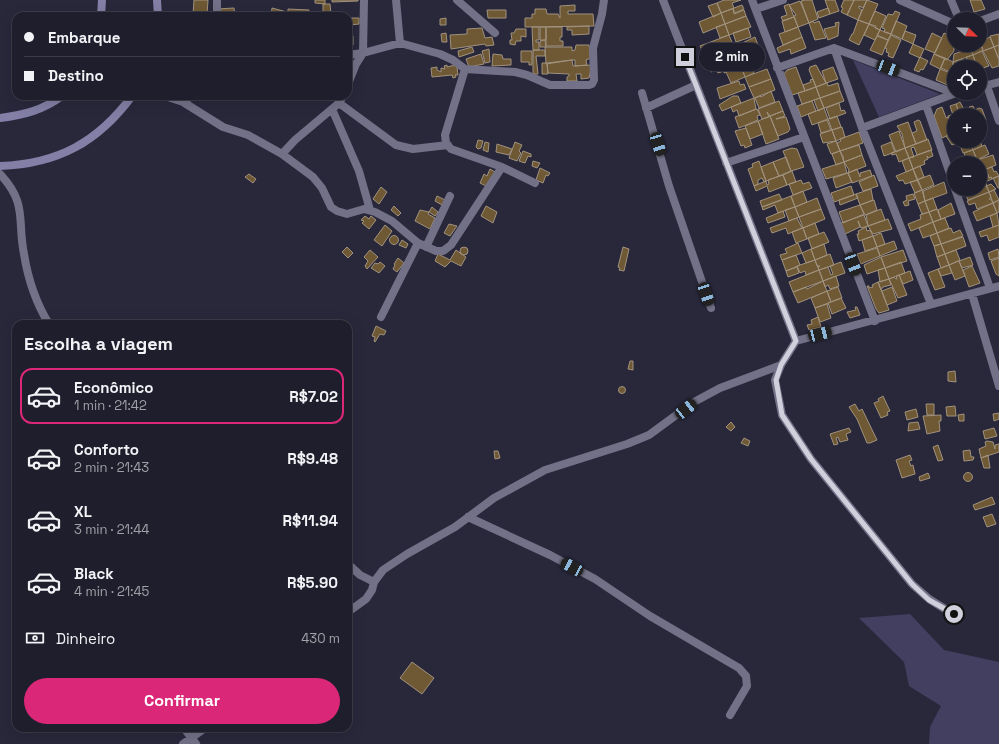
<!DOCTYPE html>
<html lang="pt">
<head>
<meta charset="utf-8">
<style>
	:root { --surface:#1f1e2c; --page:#2c2b38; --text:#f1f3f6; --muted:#a1a2a9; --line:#3c3c48; --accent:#db2777 }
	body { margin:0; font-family:"Space Grotesk",sans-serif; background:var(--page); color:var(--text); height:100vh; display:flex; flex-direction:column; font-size:15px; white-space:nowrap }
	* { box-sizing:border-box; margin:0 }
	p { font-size:13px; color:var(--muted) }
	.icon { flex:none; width:22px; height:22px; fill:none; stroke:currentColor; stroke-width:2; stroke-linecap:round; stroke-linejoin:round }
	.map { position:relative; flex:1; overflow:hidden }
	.panel { position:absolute; left:12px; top:320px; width:340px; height:412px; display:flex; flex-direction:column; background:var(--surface); border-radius:12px; box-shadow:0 4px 16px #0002,0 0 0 1px var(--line) }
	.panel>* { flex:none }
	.top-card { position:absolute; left:12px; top:12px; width:340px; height:88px; border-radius:12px; box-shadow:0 4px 16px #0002,0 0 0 1px var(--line); display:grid; align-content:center; height:88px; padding:0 12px; background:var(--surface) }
	.needle { width:26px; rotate:113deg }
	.fabs { position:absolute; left:947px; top:12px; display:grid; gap:8px }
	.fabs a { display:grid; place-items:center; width:40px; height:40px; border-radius:50%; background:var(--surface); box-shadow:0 4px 16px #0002,0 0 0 1px var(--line); font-size:20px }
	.end { position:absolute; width:18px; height:18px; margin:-9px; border:5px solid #d0d0dc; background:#111; box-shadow:0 0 0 2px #111 }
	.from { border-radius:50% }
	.bubble { position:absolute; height:28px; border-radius:14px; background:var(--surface); box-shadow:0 4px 16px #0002,0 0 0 1px var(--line); font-size:13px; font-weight:700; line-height:28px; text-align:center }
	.car { position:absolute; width:12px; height:24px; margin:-12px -6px; border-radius:5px; box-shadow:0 0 3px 1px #0007; background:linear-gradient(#222 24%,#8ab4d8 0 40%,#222 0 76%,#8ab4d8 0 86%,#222 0) }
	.top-card b { display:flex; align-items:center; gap:14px; height:38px; font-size:15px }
	.top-card b+b { border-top:1px solid var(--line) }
	.top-card i { width:10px; height:10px; background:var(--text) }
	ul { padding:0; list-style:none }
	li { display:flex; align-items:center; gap:12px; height:56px; margin:0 8px 6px; padding:0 4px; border:2px solid transparent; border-radius:12px }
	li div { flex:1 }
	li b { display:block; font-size:15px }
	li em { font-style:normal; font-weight:700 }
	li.active { border-color:var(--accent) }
	li>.icon { width:36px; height:36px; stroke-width:1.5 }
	h2 { padding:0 12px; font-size:18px; line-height:48px }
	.pay { display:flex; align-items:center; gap:10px; height:44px; padding:0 12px; font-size:15px }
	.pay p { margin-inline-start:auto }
	.primary-button { display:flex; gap:8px; margin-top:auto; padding:8px 12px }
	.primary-button a { flex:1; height:46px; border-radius:24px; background:var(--accent); color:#fff; font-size:16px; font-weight:700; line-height:46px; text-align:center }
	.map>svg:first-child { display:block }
</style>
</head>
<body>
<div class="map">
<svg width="999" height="744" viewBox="0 0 999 744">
	<rect width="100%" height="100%" fill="#29283b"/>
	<path fill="#423f61" d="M853,60l87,34 -61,23z
		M910,614l34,36 55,12v82h-70l1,-17 11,-21 -32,-20 -5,-24 -45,-44z"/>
	<path fill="#6f5834" stroke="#a0927e" d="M194,0h14l-1,15 -14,-1z
		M315,0h10v4l-10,-1z
		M332,0h26v1l-26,1z
		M724,0h17l-9,3 2,5 -13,5 -4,-10z
		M805,0h7l6,19 -9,4 -8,-22z
		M825,0h10l4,11 -9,3z
		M844,0h10l-7,15 -6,-3 2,-4 -2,-1z
		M854,0h13l-4,8 -4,-2v2l3,2 -4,10 -11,-5z
		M867,0l11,4 -9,20 -11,-4z
		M970,0h11l4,9 -11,3z
		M800,1l9,22 -11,4 -4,-11 2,-1 -7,-10z
		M717,3l4,10 -8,4 -5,-11z
		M323,4h7l1,10h-8z
		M789,4l5,13 -11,4 -2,-4 6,-2 -3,-9z
		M575,5v6h-7v3h25l1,12 -69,1v-9h7v-4h3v-5h11l1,5h11l2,4v-12z
		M742,5l2,4 -9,4 -2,-4 1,5 10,-4 2,6 -21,8 -4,-11z
		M234,8l1,8h-17l-1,-7z
		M272,8l15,4 -1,4h-15z
		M828,8l2,6 -11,4 -2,-6z
		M288,9l21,1 -1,6h-20z
		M487,10h19v8h-18z
		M875,11l11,5 -6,14 -5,-2 1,-2 -7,-2z
		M895,11l5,2 -9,21 -7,-2 1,-3 -3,-1 6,-14 5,1z
		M721,13l4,11 -22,9 -4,-11z
		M323,14h19v2h-19z
		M746,16l5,11 -22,8 -4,-11z
		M794,17l4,10 -13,5 -3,-11z
		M348,18h11v6l-9,1v5h-2z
		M446,18v7h-6v-6z
		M858,20l11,4 -10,21 -10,-5 3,-6h1z
		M813,21l1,2 5,-2 7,17 -11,2 -6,-17z
		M896,21l11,5 -5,13 -11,-5z
		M839,22l-1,14 -10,4 -4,-11 12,-3 -1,-3z
		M725,24l4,11 -9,3 -4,-11z
		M869,24l11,6 -5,10 -11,-5z
		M589,26v8l-17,1v-5h-5v-3z
		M532,27h7v13h-3v2h3v8h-6z
		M540,27h6v13h-6z
		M546,27h16v10h-2v4h3v5h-17z
		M798,27l4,10 -19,8 -4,-11z
		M482,28l3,10 7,-1 2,8 -8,1 -1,-2 -34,5 -1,-14 17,-1v-5z
		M748,28l3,9 -15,5 -3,-9z
		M516,29h10v8l-5,-1v5h-5l-1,4 -5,-1v-4h2l-1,-7h3z
		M880,30l11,4 -3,6 -11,-5z
		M905,31l11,4 -3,9 -11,-5z
		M446,33l1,9h-5l-1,-8z
		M932,33l10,5 -7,15 -10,-4z
		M944,33l10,4v14l-7,9 -13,-6z
		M999,34v11l-5,2 -4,-11z
		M729,35l4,10 -20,8 -1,-4 -9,3 -3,-6z
		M891,35l10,5 -8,18 -5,-2 1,-3 -3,-1 1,-3 -2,-1z
		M348,36h5v9h-5z
		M877,36l11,4 -6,15 -12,-5z
		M755,37l4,11 -22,8 -1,-10z
		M802,37l4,11 -15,6 -1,-5 -11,4 -2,-5z
		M990,37l4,10 -11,4 -3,-9z
		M545,40l1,7h-6v-6z
		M980,42l3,7 -1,2 -9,4 -4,-10h11z
		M913,44l11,5 -4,9 -11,-5z
		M576,45h13l2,13 -5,2 1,5 -12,1v-6h-3l-26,4 -1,-17h27v4l3,-1z
		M733,45l4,11 -15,6 -5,-11z
		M999,45v12h-1l-4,-10z
		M472,47l2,5 -15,5 -1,-6z
		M994,47l5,13v6l-7,2 -9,-17z
		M760,48l4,10 -23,8 -1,-4h2l-5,-6z
		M970,48l3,7 -20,7 1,-8z
		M489,49l1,13 -5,1 -3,-12z
		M533,50h12v6h-9l2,18h-5z
		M521,51h11v14h-3v-3h-8z
		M982,51l7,15 -9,3h3l2,6 -4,2 -1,-10h-3l-4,-12z
		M481,54l3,10 -15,3 -3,-8z
		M493,54l9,1 1,4h8v6l-19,1z
		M934,54l11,4 -5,11 -10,-5z
		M973,55l4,12h-10l-3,-6 3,-2 -1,-2z
		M737,57l2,10 -15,6v-2l-6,2 -2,-3 -5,2 -2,-5z
		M920,57l8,4 -5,9 -2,-1 -2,3 -5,-2z
		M945,58l8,4v11l-12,-5z
		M715,59l2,5 -8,3 -2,-5z
		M962,59l3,6 -11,2 -1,3v-8z
		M572,60l1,6 19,-1 -3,13 -8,1v-5h-5l1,7h-10v-4l2,-1v-2l-21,-1 -1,-10z
		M754,62l2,6 -3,1 1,4 -9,4 -4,-11z
		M542,63h5l1,11h-6z
		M447,65v2l8,-2 2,2 1,8h-3l1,2 -3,1 -1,-3 -20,2 -1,-9 6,-1v3l4,2v-4l4,1 -1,-3z
		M816,65l10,18 -10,4 -7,-17 1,-3z
		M741,66l4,11 -14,6 -5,-11z
		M796,67l9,24 -13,4 -8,-21 3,-4z
		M833,67l5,12 -12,4 -4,-12z
		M767,69l4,10 -22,8 -4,-10z
		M940,69l13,5 -1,13 -16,-7z
		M771,79l4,11 -21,8 -5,-11z
		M813,79l3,8 -11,4 -2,-6 8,-3 -1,-2z
		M739,81l1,4 4,-1 2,5 -26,10 -3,-11z
		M827,83l1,3 10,-3 2,8 -20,7 -4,-11z
		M816,87l4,11 -18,6 -4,-11z
		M771,91l4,11 -16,6 -4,-10 5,-2 1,1z
		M840,91l4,10 -20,7 -4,-10z
		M733,96h5l3,7 -19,8 -3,-6z
		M754,98l2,11 -17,7 -2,-6 -4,2 -2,-5z
		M820,98l4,10 -6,3 -4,-11z
		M779,101l4,10 -13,5 -3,-4 2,5 -7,2 -4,-10z
		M812,101l4,10 -15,6 -4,-11z
		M960,102l7,13 4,-2 1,2h-12l-4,-11z
		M839,103l2,8 3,-1 2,3 -16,6 -4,-11z
		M956,104l4,11h-6v3l-4,-12z
		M973,106l2,4 4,-2 3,1 4,11 -6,2v-7h-8l-3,-8z
		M942,107l4,11 2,-1 6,16 -12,5 -8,-22 3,-7z
		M824,108l4,11 -16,6 -4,-11z
		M757,109l3,6 -3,1 1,4 -19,8 -4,-11z
		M783,111l2,5 -9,3 10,-2 4,12 -2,3 -10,4 -8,-20z
		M951,115l1,4h2v14l-6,-17z
		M770,116l9,23 -13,5 -8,-23z
		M837,116l4,11 -9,3 -4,-11z
		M827,120l4,10 -10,3 -3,-10z
		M918,120l2,1 7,19 -11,4 -4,-11 5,-2 -3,-9z
		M758,121l5,13 -13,5 -5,-13z
		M908,122l8,22 -11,4 -3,-14 -5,-8z
		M980,122l5,10 -5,2z
		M842,127l3,10 -9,4 -4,-11z
		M746,128l6,17 -7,3 -1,-3 -3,1 -6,-15z
		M832,130l4,11 -13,2 -3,-9z
		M899,131l6,17 -9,4 -7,-17z
		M859,132l4,11 -23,8 -3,-8 4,-2 -1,-2z
		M954,133v8h9l-11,4 -6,-9z
		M928,139l4,11 -15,5 -3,-8 -3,1 3,9 -5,1 -4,-10z
		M478,140l5,1 -2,7 -3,1 -2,-2z
		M836,141l4,10 -9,3 -4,-10z
		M963,141h7l3,9 -10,3 -4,-10z
		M970,141h10l2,5 -9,4z
		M485,142l4,1 -1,9 -5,-2z
		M515,142l7,3 -3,6 2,2 -4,8 -8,-3z
		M891,142l4,10 -11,4 -3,-10z
		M497,144l15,5 -3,6 -13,-3z
		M859,145l3,10 -18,7 -1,-6 -3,-5z
		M985,145l4,9 -12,6 -4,-10z
		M792,148l5,1 7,18 -13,4 -8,-20z
		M905,148l4,10 -10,4 -3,-8 -4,1 -1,-2z
		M931,150l2,6 -5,2 -1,-2 1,3 -4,2 1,3 -12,5 -4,-11z
		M973,150l4,10 -10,3 -3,-10z
		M523,151l8,3v3l-3,-1 -3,7 -6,-2z
		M840,151l4,11 -8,3 -4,-11z
		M862,155l4,11 -18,7 1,-3 -5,-8z
		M993,155l3,10 -15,6 -1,-8h-2l-1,-3z
		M786,157l5,14 -12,5 -6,-14z
		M909,158l4,11 -7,3 -4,-11z
		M533,161l7,2 -3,5 -5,-2z
		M759,161l7,20 -2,1 -2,-4 -4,2v4l-4,2 -6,-17 5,-2 -1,-3z
		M773,162l6,14 -13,5 -5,-14z
		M844,162l3,11 -21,6 -4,-10z
		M920,166l4,11 -7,3 -4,-11z
		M992,167l2,5 2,-1 3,5 -7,3 -1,-2 -2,1 -3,-9z
		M540,168l10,5 -2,3 -2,-1 -3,8 -7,-3z
		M490,169l5,3 -9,14 -6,-3 4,-9 3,2z
		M857,169l3,8v-4l10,-3 2,6 -20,7 -4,-10z
		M913,169l5,11 -13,4 -2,-4 -4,1 -3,-5z
		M986,169l3,9 2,-1 1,2 -7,3 -4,-11z
		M792,171l4,11 -9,3 -4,-10z
		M848,173l4,9 -16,6 -3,-10z
		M249,174l7,5 -3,4 -8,-6z
		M783,175l4,10 -18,7 -2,-6 -11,5 -2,-5 12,-5 1,4 2,-1 -1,-4z
		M874,175l4,11 -15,5 -4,-9z
		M930,175l4,10 -12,5 -5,-10z
		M999,176v12h-1l-5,-10z
		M801,180l2,4 6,-2 3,6 -19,7 -4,-11z
		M918,180l4,10 -7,3 -5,-11z
		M985,181l4,11 -21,8 -2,-5 10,-4 -1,-2h5v-6z
		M944,182l3,11 -22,8 -2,-10z
		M991,184l5,5 -7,3 -3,-6z
		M851,186l3,9 -20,7 -3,-9z
		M381,187l6,5 -8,12 -6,-5z
		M871,189l2,11 -13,5 -4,-11z
		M922,190l3,11 -7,3 -4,-11z
		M994,190l5,10 -6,3 -4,-11z
		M803,191l4,11 -12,5 -4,-11z
		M989,192l2,5 -2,2h2l2,4 -16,6 -2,-6 -6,2 -2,-4z
		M779,194l3,6 -20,7 -2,-6z
		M856,194l2,4 -18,7 -1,-5z
		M913,194l2,5 -7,2 1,4 -4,1 -2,-4 4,-2 -1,-4z
		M437,196l8,4 -3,5 -7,-4z
		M791,196l4,11 -17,6 -3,-8 -12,5 -1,-3z
		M817,198l4,11 -22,8 -4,-10z
		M933,198l4,11 -8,3 -4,-11z
		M874,200l3,10 -12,5 -5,-10z
		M999,200v12l-2,1 -4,-10z
		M925,201l4,11 -7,2 -4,-10z
		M951,203l4,11 -14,5 -3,-9z
		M993,203l4,10 -20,8 -4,-9z
		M860,205l4,9 -21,9 -4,-11z
		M394,206l7,7 -3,3 -7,-6z
		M486,206l11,6 -4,11 -12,-7z
		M432,207l6,5 -3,4 -6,-4z
		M795,207l4,10 -10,4 -4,-11z
		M821,209l4,10 -22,9 -4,-11z
		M881,209l4,11 -17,6 -2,-11z
		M937,209l4,10 -8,3 -4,-10z
		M420,210l9,2 -1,2 7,4 -5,11 -15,-8z
		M783,211l2,6 -17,6 -2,-5z
		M929,212l4,10 -22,9 -3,-7 13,-5 -1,-4z
		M997,213l2,12 -6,2 -3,-11z
		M864,215l4,11 -7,2 -3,-7 2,6 -15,7 -4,-11z
		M365,216l4,3 2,-3 5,4 -7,9 -7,-6 2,-2 -3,-1z
		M797,218l5,10 -14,6 -2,-6 -14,5 -2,-5z
		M945,218l4,10 -12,5 -4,-11z
		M888,219l4,10 -19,5 -5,-8z
		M933,222l4,11 -14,5 -4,-10z
		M815,223l4,11 -12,5 -4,-11z
		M449,224l8,2 -7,10 -6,-3z
		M385,225l7,6 -10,15 -8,-6z
		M999,225v12l-10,4 -2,-6 -6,2 -2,-5z
		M866,227l1,4 3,-1 3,6 -14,5 -2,-7h2l-1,-3z
		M803,228l4,11 -11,4 -4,-11z
		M951,228l2,5 7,-3 3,6 -22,8 -4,-11z
		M824,232l5,10 -17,7 -4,-11z
		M881,233l4,11 -8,3 -4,-11z
		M937,233l4,11 -7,2 -4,-10z
		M389.5 240a4.5 4.5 0 1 1 9 0a4.5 4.5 0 1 1-9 0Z
		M873,236l4,11 -12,4 -3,-11z
		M963,237l3,9 -21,8 -4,-10z
		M402,240l6,4 -2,4 -7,-3z
		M894,241l3,8 -17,7 -3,-9z
		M798,243l4,10 -20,7 -2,-5 7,-2 -2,-4z
		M824,244l3,11 -12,5 -4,-11z
		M941,244l4,10 -8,3 -3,-11z
		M347,247l6,6 -5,5 -6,-6z
		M623,247l6,2 -5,22 -5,-1 1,-2 -2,-1z
		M460 251a4 4 0 1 1 8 0a4 4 0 1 1-8 0Z
		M877,248l3,8 -19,8 -4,-10z
		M811,249l4,11 -9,3 -4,-10z
		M998,249l1,8 -9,3 -2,-7z
		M370,250l8,7 -11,12 -2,-3 3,-5 -4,-4z
		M456,250l10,7 -5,9 -10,-5 -6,6 -10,-6 3,-7 12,6z
		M903,250l4,11 -22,7 -4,-11z
		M956,250l4,10 -11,5 -4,-11z
		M830,254l4,11 -15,5 -1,-3 2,-1h-3l-2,-6z
		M945,254l4,11 -8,3 -4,-11z
		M796,255l4,10 -14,6 -4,-11z
		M881,257l4,11 -18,6 -3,-9z
		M970,257l3,8 -11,3 -3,-7z
		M398,258l6,5 -7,9 -4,-3 2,-4 -1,-1z
		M999,258v18l-3,-2 -5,-13z
		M815,260l4,10 -13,5 -1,-4 -5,2 -3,-7z
		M959,261l6,15 -10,4 -6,-15z
		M380,262l5,4 -6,7 -8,-5 4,-5 3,1z
		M841,262l4,11 -22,8 -4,-11 9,-3 3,8 2,-1 -3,-8z
		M901,262l4,11 -16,6 -4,-11z
		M949,265l3,8 -11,3 -3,-7z
		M972,266l8,17 -11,4 -6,-17z
		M797,267l2,6 -11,4 -2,-6z
		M885,268l4,11 -9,3 -2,-12z
		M938,269l7,18 -10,3 -7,-17z
		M819,270l4,11 -30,11 -4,-10z
		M910,271l3,9 -10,4 -4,-9z
		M899,275l8,20 -9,3 -9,-19 5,-2 2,2h1l-1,-3z
		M836,276l3,10 -9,3 -2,-4 -3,2 -2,-6z
		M889,279l2,6 -8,2 -2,3 -3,-8z
		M823,281l4,10 -29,12 -5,-11 13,-5 1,2z
		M878,282l11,28 -10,3 -3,-4 -9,-23h2v2l4,-1 -1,-2z
		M838,287l4,11 -11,4 -4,-11z
		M892,287l5,14 -10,4 -5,-14z
		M827,291l4,11 -16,6 -4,-10z
		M841,298l5,10 -14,6 -4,-11z
		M827,304l4,14 -11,4 -5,-14z
		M855,307h2l3,8 -10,3 -3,-6 9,-2z
		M818,317l3,10 -12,3 -2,-5 5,-1 -1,-4z
		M376,326l10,5 -2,4 -4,-1 -5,8 -1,-1 1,-4 -3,-1z
		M630,361h3v9l-5,-1z
		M955,371l1,11 -8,-1v-9z
		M618.5 390a3.5 3.5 0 1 1 7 0a3.5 3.5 0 1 1-7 0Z
		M883,396l7,15 -3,1 1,3 -7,3 -7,-15 5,-2 -1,-2z
		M855,404l4,7 3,-2 15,31 -7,3h-3l-10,-24 -8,-12z
		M926,404h8v11h-7z
		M955,406l1,10h-9l-1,-9z
		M916,409l2,8 -11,3 -2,-8z
		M999,413v6l-5,2 -1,-7z
		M964,414v7h-5l-1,-6z
		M941,415v6h-2l1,10 -13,3 -4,-18z
		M731,422l4,5 -4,4 -5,-4z
		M918,422l2,7 -12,2 1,-8z
		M849,428l2,4 -5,2 2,6 -8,2 -2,-5 -2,1 2,6 -4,1 -4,-11z
		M994,428l3,8 -12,3 -2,-8z
		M744,438l6,3 -2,5 -7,-3z
		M987,441l6,1 2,7v-4l4,-1v8l-18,6 -2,-9 7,-3 -1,-4z
		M938,445l5,15 -5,1 -5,-14z
		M970,450l1,7h3l-1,3 -9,1 -1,-10z
		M494,451h4l2,7 -5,1z
		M910,455l2,5 -3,1 2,5 2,-1 2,9 -13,4 -6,-18z
		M988,455l2,13h-6l-3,-10z
		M963.5 477a4.5 4.5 0 1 1 9 0a4.5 4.5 0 1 1-9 0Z
		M928,473l2,5 -10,3 -1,-4z
		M992,497l3,7 -20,6 -2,-5z
		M992,514l4,10 -9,3 -4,-10z
		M412,662l22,16 -12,16 -22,-16z"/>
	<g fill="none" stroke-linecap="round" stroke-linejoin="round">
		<path stroke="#737187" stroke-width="8" d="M217,0v16
			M396,0l4,43
			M457,0l38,33
			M663,0l133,341
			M752,0l123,321
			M900,0l54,24
			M951,0l8,19
			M756,9l27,-9
			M980,21l19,-7
			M834,48l28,80 69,176
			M348,55l15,-2 37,-10 40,11 13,6 12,9 50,3 12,3 23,10h39l3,-1 2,-4 -1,-32 9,-34 2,-14
			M777,68l57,-20 120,45
			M465,69l-20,66 1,8 5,6 51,18 33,16
			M348,84l8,-20 7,-11 1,-53
			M987,86l12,35
			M980,87l19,-5
			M642,93l27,93 42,122
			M165,96l18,6 40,25 25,8 34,19 31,23 9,11 9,19 6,4 10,3 17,-5 11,3 17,9 26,22 18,8h7l8,-6 51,-78
			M183,102l8,-6
			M339,103l57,42 17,4 35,-4
			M926,105l28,80
			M646,108l50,-23
			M332,109l27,62 11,39
			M862,128l94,-35
			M282,154l13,-14 44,-37 4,-7
			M726,163l78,-26
			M0,174c28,30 17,46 24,80 4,25 12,49 25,70
			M955,189l35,99
			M426,247l24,-51
			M972,294l27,92
			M381,317l37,-74
			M781,365l-6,15 7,35 29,44 101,125 17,15 24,15
			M468,517l82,38 45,24 55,37 89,52 7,8 1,10 -17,29
			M348,564l12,11 14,7
			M348,612l18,-13 6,-9 2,-8 9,-12 24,-16 48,-27 39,-29 51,-28 82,-26 22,-9 45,-33 26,-14 61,-23 15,-24 203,-55
			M184,728l12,16
			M183,744l22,-16"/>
		<path stroke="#837fa6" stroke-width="8" d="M157,0l1,16
			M101,16l1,-16
			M0,118c24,-3 43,-8 62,-22
			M0,166c58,-2 98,-24 132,-70"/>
	</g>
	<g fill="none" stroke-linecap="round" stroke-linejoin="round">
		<path stroke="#d0d0dc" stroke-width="5" d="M685,57l111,284 -15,24 -5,15 6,35 29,44 101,125 17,16 25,14"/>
	</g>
</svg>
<div class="fabs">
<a><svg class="needle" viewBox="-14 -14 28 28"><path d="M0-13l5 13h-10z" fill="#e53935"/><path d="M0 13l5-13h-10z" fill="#a1a2a9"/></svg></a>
<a><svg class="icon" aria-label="locate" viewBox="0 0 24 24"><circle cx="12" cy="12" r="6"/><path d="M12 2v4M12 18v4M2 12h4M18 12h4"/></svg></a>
<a>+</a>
<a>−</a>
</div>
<i class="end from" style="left:954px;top:614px"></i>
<i class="end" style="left:685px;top:57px"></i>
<div class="bubble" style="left:699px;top:43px;width:66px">2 min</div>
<i class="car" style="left:888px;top:68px;rotate:111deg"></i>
<i class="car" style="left:658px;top:144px;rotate:163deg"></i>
<i class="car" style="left:853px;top:264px;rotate:159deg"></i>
<i class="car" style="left:706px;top:294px;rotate:161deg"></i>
<i class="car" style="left:820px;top:334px;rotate:76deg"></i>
<i class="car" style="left:686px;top:409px;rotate:52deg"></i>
<i class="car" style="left:572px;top:567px;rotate:299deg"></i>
<div class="top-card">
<b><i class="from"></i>Embarque</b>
<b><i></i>Destino</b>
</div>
<section class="panel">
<h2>Escolha a viagem</h2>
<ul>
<li class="active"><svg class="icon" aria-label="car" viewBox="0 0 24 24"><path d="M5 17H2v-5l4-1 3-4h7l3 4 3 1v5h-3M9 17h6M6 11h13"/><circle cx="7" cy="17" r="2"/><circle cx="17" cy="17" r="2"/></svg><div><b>Econômico</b><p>1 min · 21:42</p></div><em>R$7.02</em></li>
<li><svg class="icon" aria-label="car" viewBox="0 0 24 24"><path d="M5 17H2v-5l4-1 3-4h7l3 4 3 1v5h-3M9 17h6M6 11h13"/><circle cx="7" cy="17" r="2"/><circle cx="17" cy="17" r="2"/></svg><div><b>Conforto</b><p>2 min · 21:43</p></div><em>R$9.48</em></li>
<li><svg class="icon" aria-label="car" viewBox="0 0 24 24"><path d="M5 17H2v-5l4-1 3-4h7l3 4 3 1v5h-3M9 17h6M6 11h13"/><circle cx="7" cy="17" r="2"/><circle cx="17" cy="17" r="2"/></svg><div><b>XL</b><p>3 min · 21:44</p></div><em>R$11.94</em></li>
<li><svg class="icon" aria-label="car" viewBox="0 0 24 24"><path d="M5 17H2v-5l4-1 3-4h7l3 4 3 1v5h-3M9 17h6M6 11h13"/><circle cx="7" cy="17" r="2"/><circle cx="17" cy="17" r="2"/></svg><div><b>Black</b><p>4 min · 21:45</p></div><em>R$5.90</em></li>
</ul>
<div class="pay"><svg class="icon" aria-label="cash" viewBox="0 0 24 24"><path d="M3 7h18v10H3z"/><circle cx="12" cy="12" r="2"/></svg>Dinheiro<p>430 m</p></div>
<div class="primary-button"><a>Confirmar</a></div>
</section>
</div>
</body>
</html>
